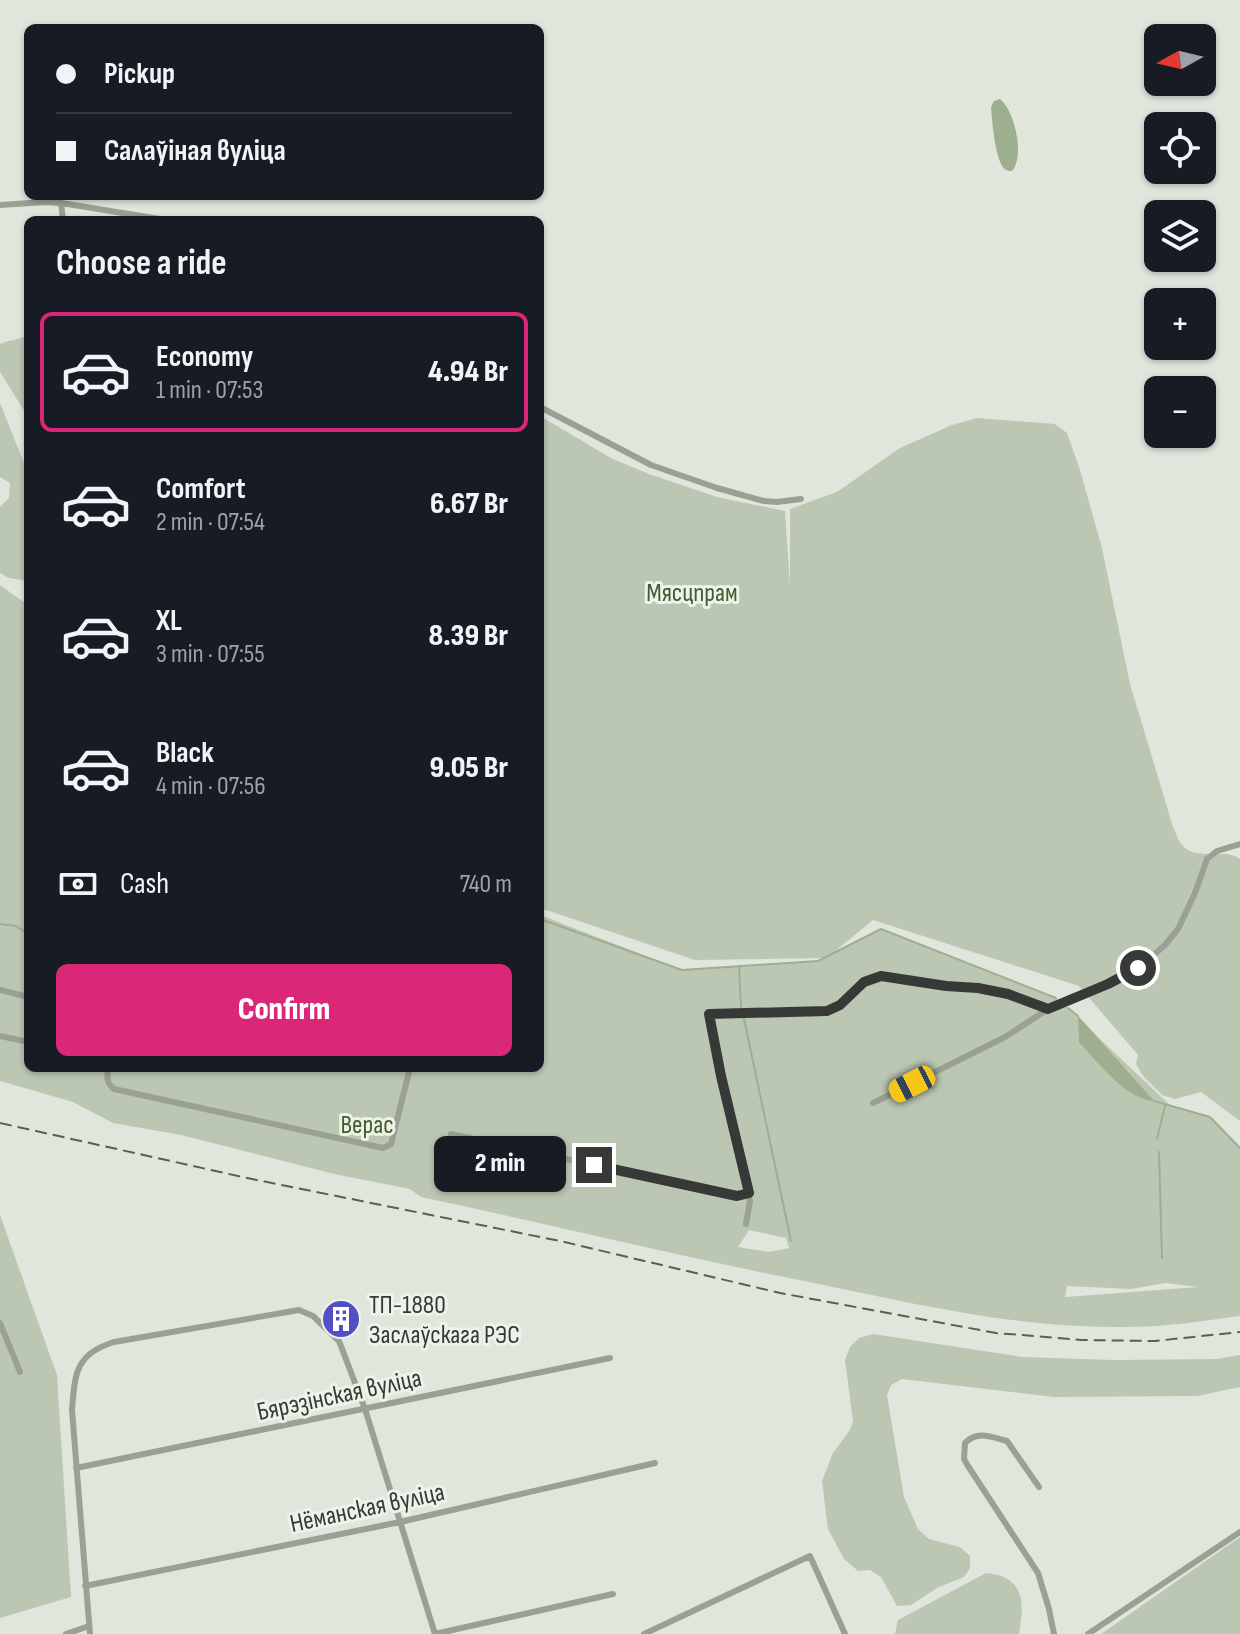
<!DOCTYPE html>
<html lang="en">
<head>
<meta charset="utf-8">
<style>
	:root { --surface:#171b24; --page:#242831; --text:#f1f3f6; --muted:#9ea1a6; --line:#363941; --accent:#db2777 }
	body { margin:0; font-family:"Sofia Sans Condensed",sans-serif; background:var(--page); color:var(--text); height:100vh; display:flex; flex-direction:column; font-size:30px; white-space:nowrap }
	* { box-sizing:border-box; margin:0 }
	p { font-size:26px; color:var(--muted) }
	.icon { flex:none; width:44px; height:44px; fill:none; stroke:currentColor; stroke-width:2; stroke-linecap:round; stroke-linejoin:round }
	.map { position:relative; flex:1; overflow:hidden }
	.side { position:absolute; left:24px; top:216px; width:520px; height:856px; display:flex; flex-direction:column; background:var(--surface); border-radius:12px; box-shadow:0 2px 6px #0004 }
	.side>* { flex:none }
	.banner { position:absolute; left:24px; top:24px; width:520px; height:176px; border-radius:12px; box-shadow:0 2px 6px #0004; display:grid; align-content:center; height:176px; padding:0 32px; background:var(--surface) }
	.needle { width:52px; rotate:262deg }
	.controls { position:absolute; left:1144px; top:24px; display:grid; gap:16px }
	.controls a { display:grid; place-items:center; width:72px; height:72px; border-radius:12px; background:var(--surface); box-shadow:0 2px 6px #0004; font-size:40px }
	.end { position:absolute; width:36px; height:36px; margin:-18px; border:10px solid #373936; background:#fff; box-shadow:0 0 0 4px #fff }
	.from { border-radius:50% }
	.bubble { position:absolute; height:56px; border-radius:12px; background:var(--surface); box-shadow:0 2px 6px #0004; font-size:26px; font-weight:800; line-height:56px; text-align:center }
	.car { position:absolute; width:24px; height:48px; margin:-24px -12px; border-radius:10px; box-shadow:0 0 6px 2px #0007; background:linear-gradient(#f5c518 24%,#345 0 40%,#f5c518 0 76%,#345 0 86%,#f5c518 0) }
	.banner b { display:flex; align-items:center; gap:28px; height:76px; font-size:30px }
	.banner b+b { border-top:2px solid var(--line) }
	.banner i { width:20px; height:20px; background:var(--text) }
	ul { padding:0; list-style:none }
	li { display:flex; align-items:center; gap:24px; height:120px; margin:0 16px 12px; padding:0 16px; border:4px solid transparent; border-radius:12px }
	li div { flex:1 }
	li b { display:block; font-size:30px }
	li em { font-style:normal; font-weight:800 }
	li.current { border-color:var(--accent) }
	li>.icon { width:72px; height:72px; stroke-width:1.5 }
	h2 { padding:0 32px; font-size:36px; line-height:96px }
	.pay { display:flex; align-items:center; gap:20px; height:88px; padding:0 32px; font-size:30px }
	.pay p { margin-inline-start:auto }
	.button { display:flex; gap:16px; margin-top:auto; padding:16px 32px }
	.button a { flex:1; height:92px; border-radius:12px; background:var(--accent); color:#fff; font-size:32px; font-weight:800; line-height:92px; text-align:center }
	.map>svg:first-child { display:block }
</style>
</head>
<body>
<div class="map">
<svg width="1240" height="1634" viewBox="0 0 1240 1634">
	<rect width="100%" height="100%" fill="#e1e6dd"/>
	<path fill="#bbc7b2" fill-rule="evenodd" d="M28,335v82l-28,-45v-28c9,-4 19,-4 28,-9z
		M0,403l28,70v108l-19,-3 -9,-5v-66l9,-9 1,-15 -10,-6z
		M540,416l71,42 38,16 68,23 68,14 5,75v-77l47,-17 63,-44 52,-23 25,-7 78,6 12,9 13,37 22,78 28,136 43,143c3,6 5,14 9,18 15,17 42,2 58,14v262l-39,-29 -26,7 -13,-4 -19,-19 -7,-12 2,-9 -59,-69 -206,-66 -40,33 48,-24 175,69 22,18 22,23 71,67 39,11 30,31v168c-42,6 -85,12 -127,11 -99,0 -198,-23 -294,-43 -134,-26 -265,-59 -398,-87l-11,-8 -76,-15 -153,-39 -68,-12 -40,-21 -73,-21v-496l28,20v463h512v-153l142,55 136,-9 5,-3 -128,2 -155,-52zM749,1230l37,8 3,10 -20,4 -31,-5zM1165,1283l34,4 -134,10 2,-11 64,3z
		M0,1215l57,160 14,222 -71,21z
		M873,1334l150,23 91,3 102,-1 24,-4v32l-43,9 -143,1 -152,-18 -11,6 -4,10 17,102 14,32 11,10 31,8 10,9v12l-6,9 -27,11 -26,17 -14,1 -16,-29 -11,-7 -12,1 -14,-12 -16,-30 -6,-48 11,-28 17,-23 3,-9 -8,-61 5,-13 9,-9z
		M1240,1537v97h-139z
		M986,1573c6,1 15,2 20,5 21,12 16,36 13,56h-124l3,-14z"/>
	<path fill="#9daf8f" d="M1000,99c15,12 25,57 12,72 -2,0 -4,0 -6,-1 -11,-6 -14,-51 -15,-63l3,-6z
		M1078,1016l76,85c-29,-2 -56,-39 -75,-59z"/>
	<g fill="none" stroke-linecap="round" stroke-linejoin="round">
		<path stroke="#9daf8f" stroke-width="2" d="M540,919l142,51 136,-9 63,-32 175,69
			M0,924l16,2 12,8
			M739,966l2,41
			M1068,1008l10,8
			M744,1019l47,222
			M1154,1101l56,16 30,31
			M1157,1139l8,-33
			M1159,1152l3,106"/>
		<path stroke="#99a193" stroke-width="6" d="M61,203l2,17
			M0,205l45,-3 16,1 105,17
			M540,407l111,58 66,23 47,13 13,1 24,-3
			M0,990l28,7
			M0,1036l28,6
			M108,1068c-1,10 -2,14 6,21l269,59 8,-4 19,-76
			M873,1103l132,-66 43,-28 60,-25 30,-16 26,-22 14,-17 17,-36 12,-34 10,-8 23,-7
			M451,1134l286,62 12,-3
			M746,1224l4,-23 -29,-125 -12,-62 118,-3 13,-6 24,-23 17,-6 65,10 32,2 30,6 40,15
			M0,1323l20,49
			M76,1468l534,-110
			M1039,1487l-32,-46c-15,-4 -30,-11 -42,2l-1,16 4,7 70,107 11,36 5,25
			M85,1586l315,-64 255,-59
			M66,1634l23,-8
			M90,1634l-18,-224c3,-36 3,-56 42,-68l185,-32 14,6 26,25 26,68 70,225
			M435,1634l178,-40
			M644,1634l166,-78 35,78
			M1088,1634l152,-102"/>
		<path stroke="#5a5d58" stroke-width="2" stroke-dasharray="12 6" stroke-linecap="butt" d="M0,1123l247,55 313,63 220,52 216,40 86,7 73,1 85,-9"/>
	</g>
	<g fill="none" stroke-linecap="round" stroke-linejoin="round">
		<path stroke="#373936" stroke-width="10" d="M594,1165l143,31 12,-3 -28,-117 -12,-62 118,-3 13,-6 24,-23 17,-6 65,10 32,2 30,6 40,15 60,-25 30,-16"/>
	</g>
	<defs>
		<symbol id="building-disc" viewBox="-11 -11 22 22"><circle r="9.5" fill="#5350c7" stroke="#eef3ea"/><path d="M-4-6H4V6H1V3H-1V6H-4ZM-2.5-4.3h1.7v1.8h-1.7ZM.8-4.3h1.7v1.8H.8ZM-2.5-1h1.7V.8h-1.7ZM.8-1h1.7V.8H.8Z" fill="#fff"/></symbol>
	</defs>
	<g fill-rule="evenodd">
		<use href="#building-disc" x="319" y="1297" width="44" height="44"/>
	</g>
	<g text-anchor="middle" stroke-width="6" stroke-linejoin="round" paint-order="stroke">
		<g font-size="26" fill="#435c2c" stroke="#eef3ea">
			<text x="692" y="601">Мясцпрам</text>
			<text x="367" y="1133">Верас</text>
		</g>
		<g font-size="26" fill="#373936" stroke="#eef3ea" text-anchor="start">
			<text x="369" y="1313">ТП-1880<tspan x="369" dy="30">Заслаўскага РЭС</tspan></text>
		</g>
		<g font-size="26" fill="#373936" stroke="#eef3ea">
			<text transform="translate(339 1394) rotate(-12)" y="9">Бярэзінская вуліца</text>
			<text transform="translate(367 1507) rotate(-12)" y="9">Нёманская вуліца</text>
		</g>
	</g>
</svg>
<div class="controls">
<a><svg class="needle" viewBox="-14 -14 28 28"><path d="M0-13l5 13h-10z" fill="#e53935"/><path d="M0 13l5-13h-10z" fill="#9ea1a6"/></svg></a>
<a><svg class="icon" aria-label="locate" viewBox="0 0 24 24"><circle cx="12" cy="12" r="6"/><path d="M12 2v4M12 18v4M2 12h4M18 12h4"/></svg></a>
<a><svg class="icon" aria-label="layers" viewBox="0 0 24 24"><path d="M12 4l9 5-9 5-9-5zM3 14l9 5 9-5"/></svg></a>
<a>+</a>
<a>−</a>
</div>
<i class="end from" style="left:1138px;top:968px"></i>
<i class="end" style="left:594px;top:1165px"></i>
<div class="bubble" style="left:434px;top:1136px;width:132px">2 min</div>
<i class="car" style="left:912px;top:1084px;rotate:243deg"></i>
<div class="banner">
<b><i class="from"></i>Pickup</b>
<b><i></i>Салаўіная вуліца</b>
</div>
<section class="side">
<h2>Choose a ride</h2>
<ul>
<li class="current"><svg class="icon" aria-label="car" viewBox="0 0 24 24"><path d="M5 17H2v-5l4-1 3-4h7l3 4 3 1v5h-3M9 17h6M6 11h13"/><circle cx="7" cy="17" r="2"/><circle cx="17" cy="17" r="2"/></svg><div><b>Economy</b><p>1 min · 07:53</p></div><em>4.94 Br</em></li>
<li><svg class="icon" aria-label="car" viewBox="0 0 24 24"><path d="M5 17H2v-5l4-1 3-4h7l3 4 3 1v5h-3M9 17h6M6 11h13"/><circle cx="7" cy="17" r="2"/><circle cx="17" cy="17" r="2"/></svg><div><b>Comfort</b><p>2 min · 07:54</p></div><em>6.67 Br</em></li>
<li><svg class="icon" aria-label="car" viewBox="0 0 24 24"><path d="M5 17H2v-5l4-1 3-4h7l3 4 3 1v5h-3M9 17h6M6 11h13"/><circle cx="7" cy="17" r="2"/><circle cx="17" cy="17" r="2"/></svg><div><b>XL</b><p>3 min · 07:55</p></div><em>8.39 Br</em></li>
<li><svg class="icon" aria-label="car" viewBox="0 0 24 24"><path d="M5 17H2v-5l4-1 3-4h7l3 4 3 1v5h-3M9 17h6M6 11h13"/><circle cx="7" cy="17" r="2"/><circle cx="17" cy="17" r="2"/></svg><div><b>Black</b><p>4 min · 07:56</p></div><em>9.05 Br</em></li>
</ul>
<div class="pay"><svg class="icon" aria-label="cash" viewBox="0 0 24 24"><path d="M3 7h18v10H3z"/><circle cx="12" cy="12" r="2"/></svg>Cash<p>740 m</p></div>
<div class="button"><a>Confirm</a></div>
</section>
</div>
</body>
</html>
